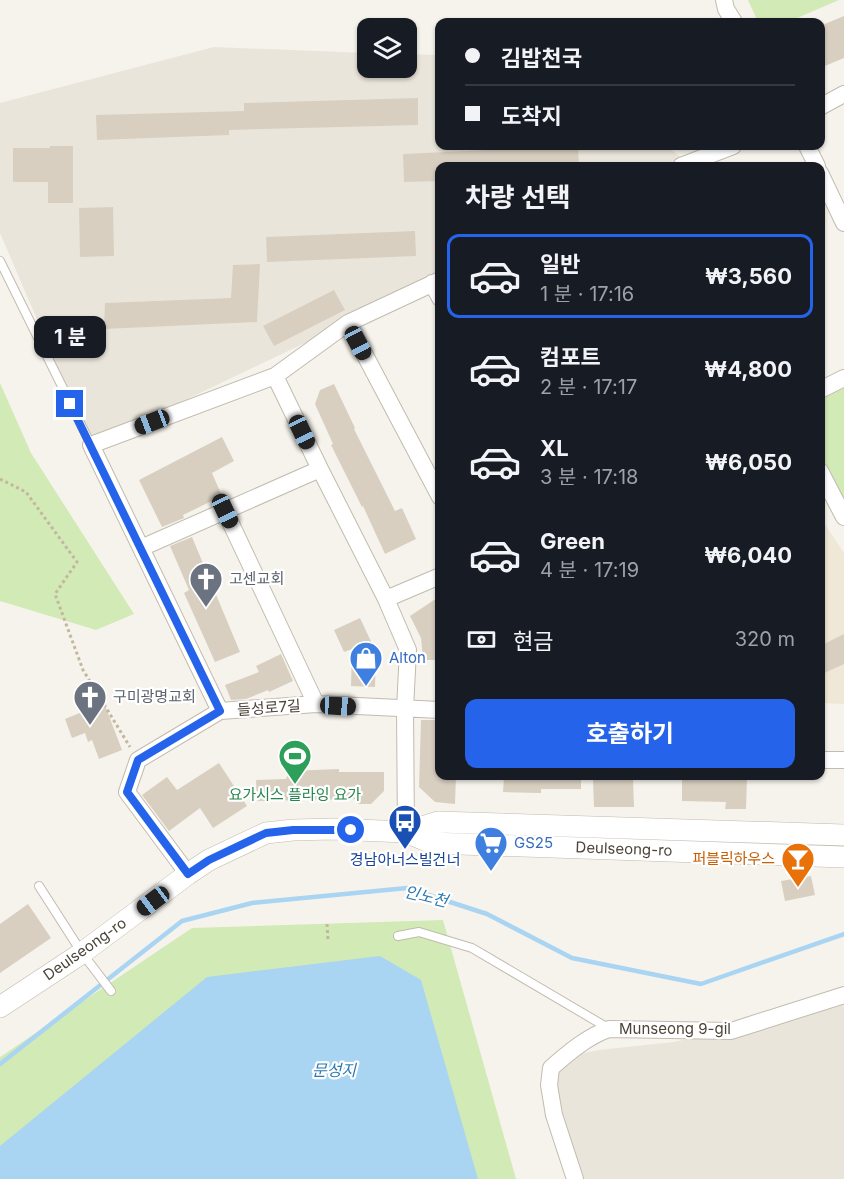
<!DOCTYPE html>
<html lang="ko">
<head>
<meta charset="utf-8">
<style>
	:root { --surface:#171b24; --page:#242831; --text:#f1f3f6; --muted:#9ea1a6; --line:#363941; --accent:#2563eb }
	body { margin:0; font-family:Inter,"Noto Sans KR",sans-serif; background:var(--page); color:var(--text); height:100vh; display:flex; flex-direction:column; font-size:22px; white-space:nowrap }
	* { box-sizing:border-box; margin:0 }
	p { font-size:20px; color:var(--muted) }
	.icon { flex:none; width:33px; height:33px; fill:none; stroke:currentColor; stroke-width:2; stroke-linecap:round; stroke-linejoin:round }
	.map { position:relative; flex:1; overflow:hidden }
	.side { position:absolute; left:435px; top:162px; width:390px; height:618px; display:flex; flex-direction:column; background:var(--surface); border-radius:12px; box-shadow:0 2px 4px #0004 }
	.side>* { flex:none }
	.banner { position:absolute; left:435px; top:18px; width:390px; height:132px; border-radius:12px; box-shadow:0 2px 4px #0004; display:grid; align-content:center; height:132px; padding:0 30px; background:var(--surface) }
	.controls { position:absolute; left:357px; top:18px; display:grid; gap:12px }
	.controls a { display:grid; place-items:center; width:60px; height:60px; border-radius:12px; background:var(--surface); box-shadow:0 2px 4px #0004; font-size:30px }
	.end { position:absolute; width:27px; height:27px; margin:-14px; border:8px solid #2563eb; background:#fff; box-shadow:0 0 0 3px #fff }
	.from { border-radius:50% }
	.bubble { position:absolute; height:42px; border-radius:12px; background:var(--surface); box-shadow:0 2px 4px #0004; font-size:20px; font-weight:700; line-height:42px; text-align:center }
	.car { position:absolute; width:18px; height:36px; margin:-18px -9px; border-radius:8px; box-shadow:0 0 4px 2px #0007; background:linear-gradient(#222 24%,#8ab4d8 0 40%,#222 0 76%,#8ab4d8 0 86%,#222 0) }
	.banner b { display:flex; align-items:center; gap:21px; height:57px; font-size:22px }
	.banner b+b { border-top:2px solid var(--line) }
	.banner i { width:15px; height:15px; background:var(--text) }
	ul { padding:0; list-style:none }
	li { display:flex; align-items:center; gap:18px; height:84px; margin:0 12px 9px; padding:0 18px; border:3px solid transparent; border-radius:12px }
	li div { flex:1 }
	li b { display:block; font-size:22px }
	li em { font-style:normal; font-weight:700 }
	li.active { border-color:var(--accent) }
	li>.icon { width:54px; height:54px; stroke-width:1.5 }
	h2 { padding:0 30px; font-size:27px; line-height:72px }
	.pay { display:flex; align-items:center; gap:15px; height:66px; padding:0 30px; font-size:22px }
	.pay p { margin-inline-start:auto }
	.cta { display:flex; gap:12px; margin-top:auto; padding:12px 30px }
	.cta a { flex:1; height:69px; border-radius:12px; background:var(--accent); color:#fff; font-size:24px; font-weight:700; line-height:69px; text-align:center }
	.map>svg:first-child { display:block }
</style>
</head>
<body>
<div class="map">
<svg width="844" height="1179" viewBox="0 0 844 1179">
	<rect width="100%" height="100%" fill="#f6f3ec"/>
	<path fill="#eae5da" d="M214,47l153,6 1,15h38l1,-14 32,1 1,91h226l15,11 -19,9h-222l-1,113 -348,166 -91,-212v-130z
		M844,1004v175h-270l-23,-105 7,-16 41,-8 75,-8z"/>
	<path fill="#efe8d6" d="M820,517l24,36v151l-23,-1z"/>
	<path fill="#d2eab5" d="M748,0h91l-51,22h-30z
		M844,382v131l-23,-44 -1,-77z
		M0,383l31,70 103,161 -38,16 -96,-29z
		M443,920l73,259h-516v-122l192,-129z"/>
	<path fill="#a9d4f2" d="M380,956l41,24 57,199h-478v-33l207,-169z"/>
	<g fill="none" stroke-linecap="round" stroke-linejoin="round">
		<path stroke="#a9d4f2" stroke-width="4.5" d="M0,1064l182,-143 70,-18 155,-15 80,26 85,44 129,26 143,-50"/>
	</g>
	<path fill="#d8cfc1" d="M844,16v42l-24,10v-42z
		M418,98v27l-189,5v5l-132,5 -1,-25 148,-4v-8z
		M50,146h23v57h-25v-21h-35v-34h37z
		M578,146l1,20h-139v15l-36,1 -1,-28z
		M113,207l1,49 -34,1 -1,-49z
		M415,231l1,25 -149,6 -1,-25z
		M260,264l-3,58 -153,7 1,-26 126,-5 2,-33z
		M334,290l11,20 -71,36 -11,-20z
		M334,384l21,44 -1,1 41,82 7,-3 14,31 -31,15 -22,-48 -1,1 -31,-62 2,-1 -18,-40 5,-14z
		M222,437l12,24 -22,12 10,23 -39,19 1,3 -22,9 -23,-47z
		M192,537l48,115 -25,10 -31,-69 5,-3 -19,-44z
		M440,596v64h-17l-2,-22 -11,-22z
		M360,618l16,34 -1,35 -24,-1 1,-37 -8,3 -10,-22z
		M844,634v30l-24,11v-29z
		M281,654l12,27 -24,11 -1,-2 -22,9 -15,1 -6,-15 34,-13 -3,-6z
		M104,703l18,47 -23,9 -7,-19 -4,2 -3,-9 -13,5 -7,-19z
		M421,720h19v56h16l-1,28 -20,-2 -16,-15z
		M219,763l28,43 -34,22 -13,-20 -31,23 -27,-36 25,-18 10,13z
		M339,769v3h45v19l-13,13h-13v-5l-101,2 -1,-21 30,-1 3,-8z
		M504,776h77v13h-40v4l-38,-1z
		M682,776h42v2h23l-1,31h-21l1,-7 -44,-1z
		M633,778l1,29h-40l-1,-28z
		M811,876l4,19 -30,6 -4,-20z
		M28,904l23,34 -51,35v-49z"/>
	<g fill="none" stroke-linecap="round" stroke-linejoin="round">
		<defs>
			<path id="service" d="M0,261l91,184
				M39,886l43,67 29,38
				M398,936l21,-4 53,16 136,80"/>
			<path id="minor" d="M724,0l2,9 8,13
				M820,107l24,-13
				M807,146l10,20
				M681,166l52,-20
				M820,173l24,50
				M432,283l8,15
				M348,323l92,174
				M275,376l45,93 66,130 22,51 -3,59 1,123
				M820,390l24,-12
				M820,471l24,46
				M225,511l91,193
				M141,548l179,-79
				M386,599l54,-23
				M220,711l-129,-266 184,-69 73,-53 92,-43
				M820,760h24
				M188,874l-61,-82 11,-32 82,-49 96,-7 124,6
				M575,1179l-21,-64 -5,-30 2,-17c17,-15 37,-32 58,-39l122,2 113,-36"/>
			<path id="tertiary" d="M406,832l26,11 412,14
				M0,1007l82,-54 106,-79 21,-14 57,-27 27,-3 40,-1 73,3 32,-10 406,13"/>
		</defs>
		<use href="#service" stroke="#c2bbae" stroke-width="10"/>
		<use href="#minor" stroke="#c2bbae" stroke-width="18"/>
		<use href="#tertiary" stroke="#c2bbae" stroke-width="22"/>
		<path stroke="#c4b79f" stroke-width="3" stroke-dasharray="3 3" stroke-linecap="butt" d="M0,479l26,13 51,70 -22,32 28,76 47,77
			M327,924l1,17"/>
		<use href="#service" stroke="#fff" stroke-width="8"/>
		<use href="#minor" stroke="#fff" stroke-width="16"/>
		<use href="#tertiary" stroke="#fff" stroke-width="21"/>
	</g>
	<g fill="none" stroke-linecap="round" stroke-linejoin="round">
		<path stroke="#2563eb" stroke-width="8" d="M70,404l150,307 -82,49 -11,32 61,82 21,-14 57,-27 27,-3h58"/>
	</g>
	<defs>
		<symbol id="church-pin" viewBox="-11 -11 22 30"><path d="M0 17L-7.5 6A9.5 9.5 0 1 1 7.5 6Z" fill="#6b7280" stroke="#fff"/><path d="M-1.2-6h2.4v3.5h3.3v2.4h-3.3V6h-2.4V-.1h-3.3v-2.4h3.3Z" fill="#fff"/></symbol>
		<symbol id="shop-pin" viewBox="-11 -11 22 30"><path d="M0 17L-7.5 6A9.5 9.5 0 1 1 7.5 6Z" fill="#3f7fe0" stroke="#fff"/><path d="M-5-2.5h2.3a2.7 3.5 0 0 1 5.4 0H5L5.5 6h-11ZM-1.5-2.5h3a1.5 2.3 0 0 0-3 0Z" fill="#fff"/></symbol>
		<symbol id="stadium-pin" viewBox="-11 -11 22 30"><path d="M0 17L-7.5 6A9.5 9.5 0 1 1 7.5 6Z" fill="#2e9e5b" stroke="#fff"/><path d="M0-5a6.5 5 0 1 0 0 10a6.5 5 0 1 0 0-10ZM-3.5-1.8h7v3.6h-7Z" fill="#fff"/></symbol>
		<symbol id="bus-pin" viewBox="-11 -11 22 30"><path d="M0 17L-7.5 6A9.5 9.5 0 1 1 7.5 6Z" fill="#1a4fb4" stroke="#fff"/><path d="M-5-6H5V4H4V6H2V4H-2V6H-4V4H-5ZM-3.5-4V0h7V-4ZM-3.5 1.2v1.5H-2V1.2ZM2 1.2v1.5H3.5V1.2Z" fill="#fff"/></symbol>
		<symbol id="supermarket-pin" viewBox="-11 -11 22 30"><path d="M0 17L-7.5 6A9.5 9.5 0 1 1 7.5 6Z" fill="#3f7fe0" stroke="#fff"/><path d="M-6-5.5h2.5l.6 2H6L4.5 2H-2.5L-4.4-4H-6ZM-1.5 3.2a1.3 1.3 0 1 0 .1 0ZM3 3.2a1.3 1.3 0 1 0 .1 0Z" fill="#fff"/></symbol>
		<symbol id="bar-pin" viewBox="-11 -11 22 30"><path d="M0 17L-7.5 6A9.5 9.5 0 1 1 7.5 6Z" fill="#e8710a" stroke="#fff"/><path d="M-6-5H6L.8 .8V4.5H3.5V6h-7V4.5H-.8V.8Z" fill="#fff"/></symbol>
	</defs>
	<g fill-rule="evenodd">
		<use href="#church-pin" x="187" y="560" width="38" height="52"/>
		<use href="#shop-pin" x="347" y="639" width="38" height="52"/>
		<use href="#church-pin" x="71" y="678" width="38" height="52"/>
		<use href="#stadium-pin" x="276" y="737" width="38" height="52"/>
		<use href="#bus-pin" x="386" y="802" width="38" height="52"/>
		<use href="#supermarket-pin" x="472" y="824" width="38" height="52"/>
		<use href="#bar-pin" x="779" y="840" width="38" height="52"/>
	</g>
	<g text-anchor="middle" stroke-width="4.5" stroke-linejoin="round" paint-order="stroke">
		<g font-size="15" fill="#5b616d" stroke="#fff" text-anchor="start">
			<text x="229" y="584">고센교회</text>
			<text x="113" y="702">구미광명교회</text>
		</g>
		<g font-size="15" fill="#366cbe" stroke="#fff" text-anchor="start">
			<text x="389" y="663">Alton</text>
			<text x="514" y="848">GS25</text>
		</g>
		<g font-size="15" fill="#4b4439" stroke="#fff">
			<text transform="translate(269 708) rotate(-4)" y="5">들성로7길</text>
			<text transform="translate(624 849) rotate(2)" y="5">Deulseong-ro</text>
			<text transform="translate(85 949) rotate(-35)" y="5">Deulseong-ro</text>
			<text x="675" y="1034">Munseong 9-gil</text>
		</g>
		<g font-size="15" fill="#27864d" stroke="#fff">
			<text x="295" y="800">요가시스 플라잉 요가</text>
		</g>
		<g font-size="15" fill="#c56008" stroke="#fff" text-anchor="end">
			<text x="775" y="864">퍼블릭하우스</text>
		</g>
		<g font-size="15" fill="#164399" stroke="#fff">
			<text x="405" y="865">경남아너스빌건너</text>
		</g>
		<g font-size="16" font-style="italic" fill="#2e7ab2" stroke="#fff">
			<text transform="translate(426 896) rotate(14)" y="6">인노천</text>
			<text x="334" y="1076">문성지</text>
		</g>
	</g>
</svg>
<div class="controls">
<a><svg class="icon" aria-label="layers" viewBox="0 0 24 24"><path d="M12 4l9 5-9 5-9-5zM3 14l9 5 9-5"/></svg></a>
</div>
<i class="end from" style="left:351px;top:830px"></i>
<i class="end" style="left:70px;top:404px"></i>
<div class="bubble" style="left:34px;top:316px;width:72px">1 분</div>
<i class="car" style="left:358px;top:343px;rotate:152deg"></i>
<i class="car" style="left:152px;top:422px;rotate:249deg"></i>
<i class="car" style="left:302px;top:432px;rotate:155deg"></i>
<i class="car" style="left:225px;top:511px;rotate:155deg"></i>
<i class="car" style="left:338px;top:706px;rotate:93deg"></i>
<i class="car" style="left:153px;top:901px;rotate:233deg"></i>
<div class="banner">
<b><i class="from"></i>김밥천국</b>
<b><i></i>도착지</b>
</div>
<section class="side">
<h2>차량 선택</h2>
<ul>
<li class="active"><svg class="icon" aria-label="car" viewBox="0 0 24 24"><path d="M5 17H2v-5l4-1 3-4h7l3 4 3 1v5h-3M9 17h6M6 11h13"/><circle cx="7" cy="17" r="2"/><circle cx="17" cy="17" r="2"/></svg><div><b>일반</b><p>1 분 · 17:16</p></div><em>₩3,560</em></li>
<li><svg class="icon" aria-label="car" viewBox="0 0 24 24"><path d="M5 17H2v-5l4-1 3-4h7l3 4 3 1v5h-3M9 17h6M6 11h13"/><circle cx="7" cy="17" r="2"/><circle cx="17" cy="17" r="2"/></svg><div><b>컴포트</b><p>2 분 · 17:17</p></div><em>₩4,800</em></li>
<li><svg class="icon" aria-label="car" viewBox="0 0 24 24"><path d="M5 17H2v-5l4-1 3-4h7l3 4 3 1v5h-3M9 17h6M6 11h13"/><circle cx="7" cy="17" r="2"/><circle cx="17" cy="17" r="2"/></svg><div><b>XL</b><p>3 분 · 17:18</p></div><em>₩6,050</em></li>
<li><svg class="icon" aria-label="car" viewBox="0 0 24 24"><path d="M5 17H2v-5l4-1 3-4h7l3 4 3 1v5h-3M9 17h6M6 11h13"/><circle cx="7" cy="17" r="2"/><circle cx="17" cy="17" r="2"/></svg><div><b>Green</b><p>4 분 · 17:19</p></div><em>₩6,040</em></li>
</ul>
<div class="pay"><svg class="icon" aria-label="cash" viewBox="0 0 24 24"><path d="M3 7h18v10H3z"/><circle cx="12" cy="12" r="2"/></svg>현금<p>320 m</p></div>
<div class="cta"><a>호출하기</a></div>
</section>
</div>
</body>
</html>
